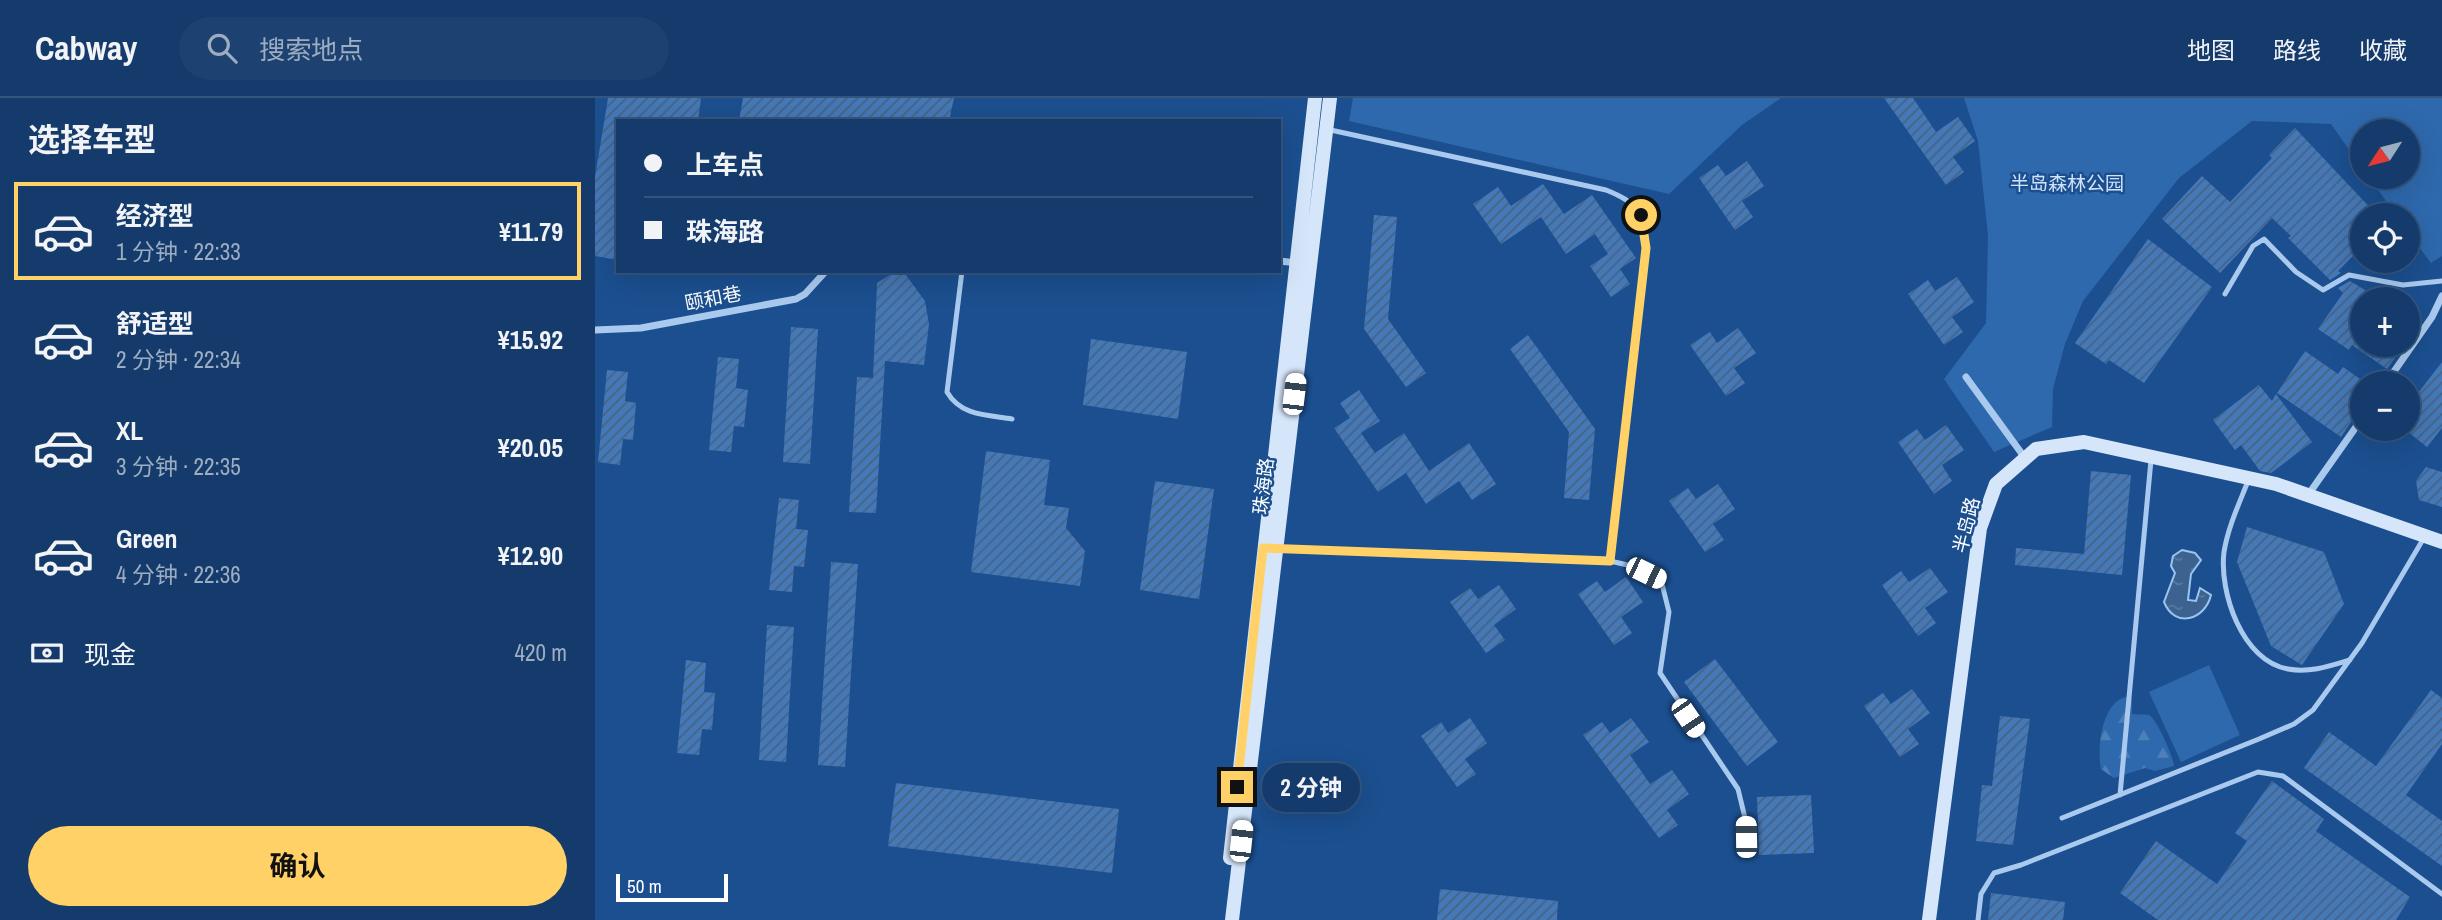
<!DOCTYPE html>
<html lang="zh">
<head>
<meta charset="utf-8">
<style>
	:root { --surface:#143b6b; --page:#1d4271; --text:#f1f3f6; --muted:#9dadc1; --line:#33557e; --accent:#ffd166 }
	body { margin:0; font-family:"Archivo Narrow","Noto Sans SC",sans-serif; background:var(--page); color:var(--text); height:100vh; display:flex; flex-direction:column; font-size:26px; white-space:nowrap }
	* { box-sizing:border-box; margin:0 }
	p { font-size:23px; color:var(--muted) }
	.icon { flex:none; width:38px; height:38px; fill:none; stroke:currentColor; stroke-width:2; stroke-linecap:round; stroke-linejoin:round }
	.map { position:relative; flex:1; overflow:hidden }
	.sheet { display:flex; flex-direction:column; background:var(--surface); width:595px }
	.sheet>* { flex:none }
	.guide { position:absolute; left:21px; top:21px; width:665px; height:154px; border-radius:0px; box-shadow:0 7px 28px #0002,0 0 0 2px var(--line); display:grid; align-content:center; height:154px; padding:0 28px; background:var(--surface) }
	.needle { width:46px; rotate:234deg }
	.tools { position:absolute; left:1755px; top:21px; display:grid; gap:14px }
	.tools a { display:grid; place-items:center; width:70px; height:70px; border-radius:50%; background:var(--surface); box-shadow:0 7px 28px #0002,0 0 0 2px var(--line); font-size:35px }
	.scale { position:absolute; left:21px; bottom:18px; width:112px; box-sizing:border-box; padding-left:7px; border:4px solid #fff; border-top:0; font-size:19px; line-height:24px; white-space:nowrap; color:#fff; -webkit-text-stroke:5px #1b4f8f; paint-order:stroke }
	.end { position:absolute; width:32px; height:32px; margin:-16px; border:9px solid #ffd166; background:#111; box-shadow:0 0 0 4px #111 }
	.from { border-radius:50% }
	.bubble { position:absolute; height:49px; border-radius:24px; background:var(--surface); box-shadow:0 7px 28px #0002,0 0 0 2px var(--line); font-size:23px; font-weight:700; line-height:49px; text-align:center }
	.car { position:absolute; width:21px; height:42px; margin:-21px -10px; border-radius:9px; box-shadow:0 0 5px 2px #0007; background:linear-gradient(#fff 24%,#345 0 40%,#fff 0 76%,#345 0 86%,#fff 0) }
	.guide b { display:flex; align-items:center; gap:24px; height:66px; font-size:26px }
	.guide b+b { border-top:2px solid var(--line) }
	.guide i { width:18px; height:18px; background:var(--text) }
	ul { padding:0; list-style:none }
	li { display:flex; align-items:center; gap:21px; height:98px; margin:0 14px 10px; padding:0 14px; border:4px solid transparent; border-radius:0px }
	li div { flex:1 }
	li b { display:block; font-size:26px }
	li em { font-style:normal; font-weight:700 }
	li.active { border-color:var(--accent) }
	li>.icon { width:63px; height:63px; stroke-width:1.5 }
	h2 { padding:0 28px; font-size:32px; line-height:84px }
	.pay { display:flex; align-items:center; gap:18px; height:77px; padding:0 28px; font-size:26px }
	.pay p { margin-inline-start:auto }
	.button { display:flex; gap:14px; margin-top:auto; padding:14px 28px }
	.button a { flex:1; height:80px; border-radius:42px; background:var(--accent); color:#111; font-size:28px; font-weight:700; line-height:80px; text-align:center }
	header { display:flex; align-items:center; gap:42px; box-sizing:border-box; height:98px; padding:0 35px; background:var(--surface); border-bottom:2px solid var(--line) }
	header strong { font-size:33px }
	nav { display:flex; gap:38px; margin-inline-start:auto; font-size:24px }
	.search { width:490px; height:63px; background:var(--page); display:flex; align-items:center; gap:18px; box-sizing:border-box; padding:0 24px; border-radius:38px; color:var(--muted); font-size:26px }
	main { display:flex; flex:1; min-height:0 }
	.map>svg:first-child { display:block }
</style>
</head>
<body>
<header>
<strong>Cabway</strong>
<div class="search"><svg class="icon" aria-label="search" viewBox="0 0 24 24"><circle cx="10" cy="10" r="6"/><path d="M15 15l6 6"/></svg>搜索地点</div>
<nav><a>地图</a><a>路线</a><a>收藏</a></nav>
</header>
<main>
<section class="sheet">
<h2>选择车型</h2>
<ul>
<li class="active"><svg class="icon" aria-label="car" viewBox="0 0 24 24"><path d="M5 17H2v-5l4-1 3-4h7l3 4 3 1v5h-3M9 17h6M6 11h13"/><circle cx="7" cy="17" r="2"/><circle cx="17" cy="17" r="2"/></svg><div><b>经济型</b><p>1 分钟 · 22:33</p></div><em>¥11.79</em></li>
<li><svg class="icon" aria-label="car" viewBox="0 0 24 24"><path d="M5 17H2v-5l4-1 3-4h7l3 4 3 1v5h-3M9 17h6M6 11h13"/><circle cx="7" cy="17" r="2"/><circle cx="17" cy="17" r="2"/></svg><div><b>舒适型</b><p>2 分钟 · 22:34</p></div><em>¥15.92</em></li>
<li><svg class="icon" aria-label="car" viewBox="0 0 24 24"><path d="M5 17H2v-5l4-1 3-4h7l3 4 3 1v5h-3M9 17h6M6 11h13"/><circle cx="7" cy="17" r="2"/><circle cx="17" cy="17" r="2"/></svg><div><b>XL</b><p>3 分钟 · 22:35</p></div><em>¥20.05</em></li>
<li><svg class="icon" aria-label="car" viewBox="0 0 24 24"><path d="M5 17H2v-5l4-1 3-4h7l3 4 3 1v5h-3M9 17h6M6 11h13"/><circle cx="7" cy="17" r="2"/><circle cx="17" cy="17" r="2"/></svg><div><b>Green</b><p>4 分钟 · 22:36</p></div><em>¥12.90</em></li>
</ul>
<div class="pay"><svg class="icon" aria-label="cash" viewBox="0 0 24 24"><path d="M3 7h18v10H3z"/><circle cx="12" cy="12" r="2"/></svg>现金<p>420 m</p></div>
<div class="button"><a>确认</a></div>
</section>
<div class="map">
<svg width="1847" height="822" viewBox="0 0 1847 822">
	<defs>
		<pattern id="forest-firs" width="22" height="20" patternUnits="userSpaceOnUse" patternTransform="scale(1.75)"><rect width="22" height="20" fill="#2e69ad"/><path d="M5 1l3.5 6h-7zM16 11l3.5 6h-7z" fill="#4d80b9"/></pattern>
		<pattern id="water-ripples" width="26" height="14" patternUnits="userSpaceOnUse" patternTransform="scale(1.75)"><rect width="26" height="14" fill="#3c6290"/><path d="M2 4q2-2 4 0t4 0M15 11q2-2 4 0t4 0" fill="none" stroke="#597aa1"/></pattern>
		<pattern id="building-hatch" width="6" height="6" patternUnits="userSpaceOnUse" patternTransform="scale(1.75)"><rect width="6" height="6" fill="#4478b7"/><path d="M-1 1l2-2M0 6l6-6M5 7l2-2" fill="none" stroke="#486282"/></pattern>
	</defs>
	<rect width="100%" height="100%" fill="#1b4f8f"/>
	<path fill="url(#forest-firs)" d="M1530,599l7,2v15c5,1 13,0 17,1 7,3 25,43 25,51l-19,5 -10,-3 -31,10 -13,-9c-4,-21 0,-64 24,-72z"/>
	<path fill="#2e69ad" d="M758,0h428l-39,27 -73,69 -320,-73z
		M1369,0h478v158l-11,7 -23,-31v-17h-12l-27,-38h39v-46h-45l-1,37 -31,-44 -79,-3 -73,57 -96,123 -18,43 -12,45 -1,38 -58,25 -50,-73 42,-56 2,-87 -10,-95z
		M1614,567l31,70 -59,27 -32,-70z"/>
	<path fill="url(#water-ripples)" stroke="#9cc4f0" stroke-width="2" d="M1587,452l13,3 6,7 -10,14 -3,26 8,1 4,-13 11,7c-6,25 -36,34 -47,7l11,-29 -4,-7 2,-10z"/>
	<path fill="url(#building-hatch)" d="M13,0h93l-3,23h-80v139l-23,-4v-79z
		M148,0h211l-5,23h-210z
		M1289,0h29l23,34 22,-15 17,24 -22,16 11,15 -18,13z
		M1700,30l82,87h-14v24l-11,10 4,4 -18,18 3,2 -11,7 -42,-42 3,-2 -19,-18 -52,55 -58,-54 40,-43 28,26 42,-44 -3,-3z
		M1152,63l17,25 -22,15 11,16 -18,13 -36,-52 19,-13 8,11z
		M948,86l21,30 28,-19 44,63 -16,11 10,15 -19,13 -21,-31 18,-12 -13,-20 -29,20 -25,-37 -40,27 -28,-40 25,-17 13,19z
		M779,117l23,2 -9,102 38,54 -20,14 -42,-58z
		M1553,141l64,48 -68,96 -35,-23 -3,4 -31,-21z
		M301,173h7l22,30 4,23 -5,41 -39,-4 -9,152 -27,-1 8,-135 16,1 4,-95z
		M1362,179l17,25 -22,15 11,15 -19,13 -36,-51 20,-14 7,11z
		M1755,183l30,18h-17v46h41l-17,24 -35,-24 -3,5 -31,-21 25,-36 -5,-5z
		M196,229l27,2 -8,135 -27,-2z
		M1143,230l18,25 -22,15 11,15 -19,13 -36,-51 20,-13 7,11z
		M933,237l67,94 -6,71 -25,-2 5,-66 -59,-83z
		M496,241l96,13 -9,67 -95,-14z
		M1710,253l33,23 5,-7 20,14v24l-22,32 -64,-44z
		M123,259l21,2 -3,29 12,2 -4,37 -10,-1 -3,26 -22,-2z
		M1847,264v66l-15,19 -19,-15v-26z
		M12,272l21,2 -3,29 11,2 -3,37 -10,-1 -3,26 -22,-3z
		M1664,287l13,16 4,-7 36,48 -41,31 -11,-2 -19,-26 -6,5 -22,-30z
		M764,292l21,31 -19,12 14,20 29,-20 25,38 40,-28 27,41 -24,16 -13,-19 -33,23 -20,-31 -28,19 -44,-64 16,-10 -10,-15z
		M1351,327l18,25 -22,15 10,16 -18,13 -36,-52 19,-13 8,11z
		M391,353l64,9 -6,45 25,3 -3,20 19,23 -5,35 -109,-14z
		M1831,369l16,5v35l-23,-7 -3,-19z
		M1496,373l40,4 -9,100 -107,-10 1,-17 68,6z
		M560,383l59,8 -15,110 -59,-9z
		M1123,386l17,25 -22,15 11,16 -19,12 -36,-51 19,-13 8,11z
		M184,400l20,2 -3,29 12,1 -4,37 -10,-1 -2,26 -23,-2z
		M1652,429l77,25 20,52 -42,61 -31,-19 -34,-84z
		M236,464l27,2 -13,203 -27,-2z
		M1335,470l18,24 -23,16 11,15 -18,13 -36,-51 19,-14 8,11z
		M1031,479l17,25 -22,15 11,16 -18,12 -36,-51 19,-13 8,11z
		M904,487l17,24 -22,16 11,15 -19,13 -36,-51 20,-14 8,11z
		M172,527l27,2 -8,135 -27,-2z
		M1120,561l63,83 -31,24 -63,-84z
		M91,562l20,3 -2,29 11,1 -3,37 -10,-1 -3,26 -22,-2z
		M1317,591l18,24 -22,16 11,15 -19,13 -36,-51 19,-13 8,11z
		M1836,592l11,8v46l-36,51 36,26v45l-138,-98 25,-36 47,34z
		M1405,618l30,3 -17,126 -37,-4 6,-56 10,1z
		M875,620l17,25 -22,16 11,15 -19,13 -36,-51 20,-14 7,11z
		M1036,620l18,24 -19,13 20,29 22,-14 17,24 -22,16 11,15 -19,13 -76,-103 19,-13 8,11z
		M1677,683l52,38 -8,12 94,66 -14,23h-238l-38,-27 36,-52 61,43 30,-43 -12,-8z
		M301,685l223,26 -7,64 -224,-27z
		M1216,697l3,58 -55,2 -2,-58z
		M845,791l118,12 -1,19h-120z
		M1396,795l74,9 -2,18h-75z"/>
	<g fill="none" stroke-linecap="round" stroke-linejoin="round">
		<path stroke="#a9c9ee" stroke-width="5" d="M731,31l280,61c35,14 35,22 40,58l-36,313
			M367,173l-15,121c14,24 40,23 65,27
			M1630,196l28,-48 11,-7 32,33 27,18 26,-15 54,10 39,-4
			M1653,383c-9,23 -20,46 -24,71 -5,40 18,109 64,117 22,4 42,-3 62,-9
			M682,451l333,12 22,5 29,14 8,32 -9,61 78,116 8,33 1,30
			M1525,697l31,-335
			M1467,720l197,-79 35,-15 19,-14 49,-67 63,-107
			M1383,822l3,-26 13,-21 27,-8 237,-93 25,4 159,118"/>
		<path stroke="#a9c9ee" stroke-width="7" d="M684,163l19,2
			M0,232l46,-2 155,-29 9,-5 21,-23
			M1371,279l59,81
			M1791,285l46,-66 10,-21
			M1713,397l55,-78"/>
		<path stroke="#d6e6fa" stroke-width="14" d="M635,760l85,-760
			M637,822l98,-822
			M1334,822l51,-392 16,-44 40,-35 48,-7 192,42 166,58"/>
	</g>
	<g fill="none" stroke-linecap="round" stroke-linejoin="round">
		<path stroke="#ffd166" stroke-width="9" d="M642,689l26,-239 347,13 36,-313 -5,-33"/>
	</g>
	<g text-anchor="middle" stroke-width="5" stroke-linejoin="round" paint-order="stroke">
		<g font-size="19" fill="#cfe3fa" stroke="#1b4f8f">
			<text x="1472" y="92">半岛森林公园</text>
		</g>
		<g font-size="19" fill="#fff" stroke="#1b4f8f">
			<text transform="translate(118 200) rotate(-11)" y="7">颐和巷</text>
			<text transform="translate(668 388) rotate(-83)" y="7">珠海路</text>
			<text transform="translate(1371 427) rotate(-76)" y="7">半岛路</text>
		</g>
	</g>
</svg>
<div class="tools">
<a><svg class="needle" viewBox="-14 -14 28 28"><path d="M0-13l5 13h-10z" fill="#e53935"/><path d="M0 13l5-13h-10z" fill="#9dadc1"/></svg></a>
<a><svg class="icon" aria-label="locate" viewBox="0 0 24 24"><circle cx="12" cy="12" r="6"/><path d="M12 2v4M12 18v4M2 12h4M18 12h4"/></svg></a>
<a>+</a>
<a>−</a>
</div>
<div class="scale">50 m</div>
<i class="end from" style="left:1046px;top:117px"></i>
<i class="end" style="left:642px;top:689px"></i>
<div class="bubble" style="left:667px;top:665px;width:98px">2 分钟</div>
<i class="car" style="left:699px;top:296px;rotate:7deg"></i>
<i class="car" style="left:1051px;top:475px;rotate:116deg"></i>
<i class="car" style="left:1093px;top:620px;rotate:146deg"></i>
<i class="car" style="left:1151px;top:739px;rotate:359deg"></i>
<i class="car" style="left:646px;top:743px;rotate:6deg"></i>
<div class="guide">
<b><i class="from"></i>上车点</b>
<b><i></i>珠海路</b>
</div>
</div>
</main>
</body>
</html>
